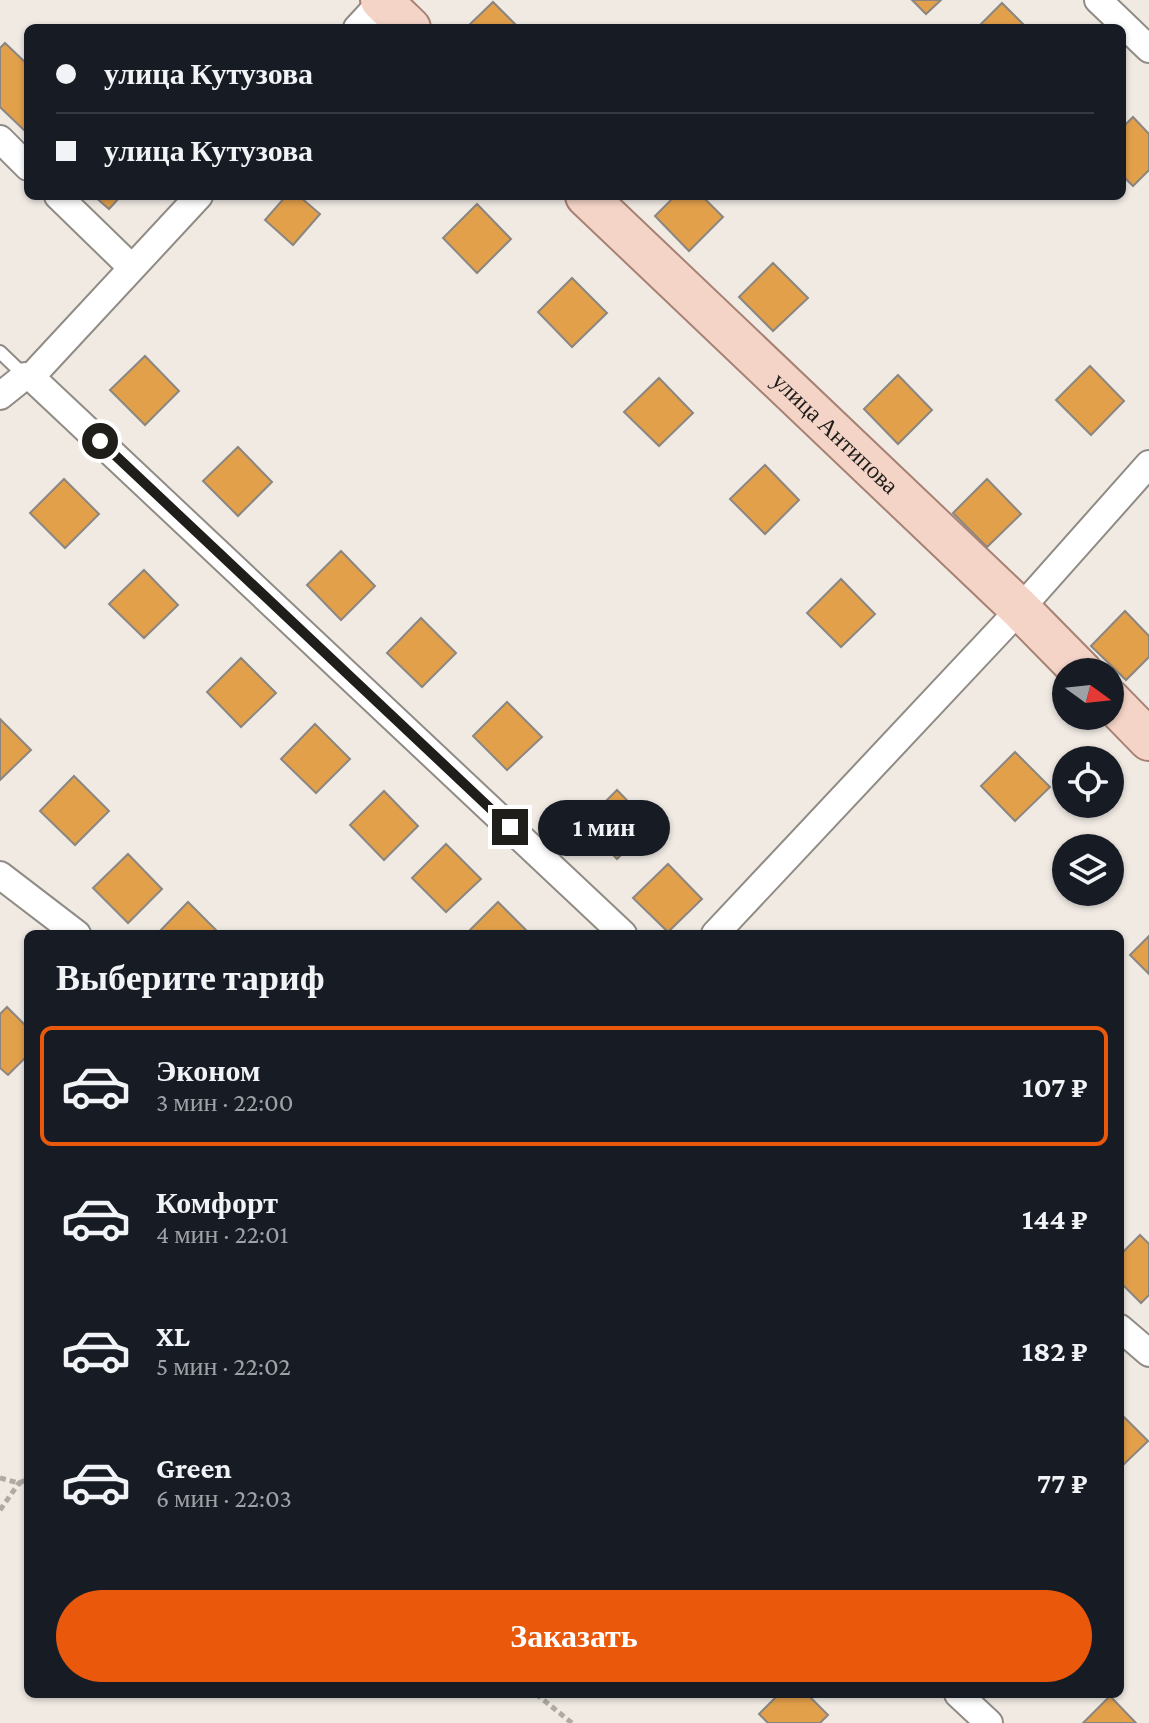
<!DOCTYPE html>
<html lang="ru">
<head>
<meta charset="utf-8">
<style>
	:root { --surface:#171b24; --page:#242831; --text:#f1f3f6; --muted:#9ea1a6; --line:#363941; --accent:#ea580c }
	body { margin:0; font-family:"Crimson Pro",serif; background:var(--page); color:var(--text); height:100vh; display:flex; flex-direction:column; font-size:30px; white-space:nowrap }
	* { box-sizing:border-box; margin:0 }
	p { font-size:26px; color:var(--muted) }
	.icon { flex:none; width:44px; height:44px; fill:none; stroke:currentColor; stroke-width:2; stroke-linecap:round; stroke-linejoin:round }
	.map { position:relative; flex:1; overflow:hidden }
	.side { position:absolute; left:24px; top:930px; width:1100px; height:768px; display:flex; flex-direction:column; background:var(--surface); border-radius:12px; box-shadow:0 2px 6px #0004 }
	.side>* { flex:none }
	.banner { position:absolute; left:24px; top:24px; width:1102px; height:176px; border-radius:12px; box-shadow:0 2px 6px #0004; display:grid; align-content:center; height:176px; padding:0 32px; background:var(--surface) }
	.needle { width:52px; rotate:105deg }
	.controls { position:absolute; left:1052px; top:658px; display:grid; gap:16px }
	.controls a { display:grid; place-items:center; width:72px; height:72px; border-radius:50%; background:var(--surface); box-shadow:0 2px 6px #0004; font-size:40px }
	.end { position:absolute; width:36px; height:36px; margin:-18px; border:10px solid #201e1b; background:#fff; box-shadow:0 0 0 4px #fff }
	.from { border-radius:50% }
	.bubble { position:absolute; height:56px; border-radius:28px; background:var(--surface); box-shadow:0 2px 6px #0004; font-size:26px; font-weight:700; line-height:56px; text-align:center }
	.banner b { display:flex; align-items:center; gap:28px; height:76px; font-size:30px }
	.banner b+b { border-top:2px solid var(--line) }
	.banner i { width:20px; height:20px; background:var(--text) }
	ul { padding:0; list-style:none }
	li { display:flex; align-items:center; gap:24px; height:120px; margin:0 16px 12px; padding:0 16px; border:4px solid transparent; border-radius:12px }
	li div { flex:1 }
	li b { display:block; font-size:30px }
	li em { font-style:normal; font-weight:700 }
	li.current { border-color:var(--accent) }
	li>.icon { width:72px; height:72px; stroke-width:1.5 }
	h2 { padding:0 32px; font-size:36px; line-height:96px }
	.primary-button { display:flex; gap:16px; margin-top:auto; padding:16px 32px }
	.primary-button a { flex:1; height:92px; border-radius:48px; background:var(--accent); color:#fff; font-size:32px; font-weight:700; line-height:92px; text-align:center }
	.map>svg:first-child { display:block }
</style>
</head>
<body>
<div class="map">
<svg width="1149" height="1723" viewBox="0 0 1149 1723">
	<rect width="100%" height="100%" fill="#f0eae3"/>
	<path fill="#e3a04b" stroke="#8b8680" stroke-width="2" d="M912,0h29l-15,14z
		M493,2l26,26h-53z
		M1002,3l25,25h-50z
		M5,43l23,22v69l-28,-27v-59z
		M1133,117l16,17v36l-16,16 -11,-11v-47z
		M94,196h27l-12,13z
		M286,196h13l21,18 -27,31 -28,-25z
		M675,196h27l21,21 -34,34 -34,-35z
		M477,204l34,35 -34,34 -34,-35z
		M773,263l35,35 -35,33 -34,-34z
		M572,278l35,35 -35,34 -34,-35z
		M145,356l34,35 -34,34 -35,-35z
		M1090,366l34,35 -33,34 -35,-35z
		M898,375l34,35 -34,34 -34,-35z
		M659,378l34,35 -34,33 -35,-34z
		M238,447l34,35 -34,34 -35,-35z
		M765,465l34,35 -34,34 -35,-35z
		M64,479l35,35 -34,34 -35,-35z
		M987,479l34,35 -34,33 -34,-34z
		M341,551l34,35 -34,34 -34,-35z
		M144,570l34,35 -34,33 -35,-34z
		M841,579l34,35 -34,33 -34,-34z
		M1125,611l24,25v21l-23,23 -35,-34z
		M421,618l35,35 -34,34 -35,-34z
		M241,658l35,35 -35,34 -34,-35z
		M507,702l35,35 -35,33 -34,-34z
		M0,719l31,31 -31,30z
		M315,724l35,35 -34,34 -35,-34z
		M1015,752l35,35 -35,34 -34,-35z
		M74,776l35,35 -34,34 -35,-34z
		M617,790l34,35 -34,34 -34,-35z
		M384,791l34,35 -34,34 -34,-35z
		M446,844l35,35 -35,33 -34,-34z
		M128,854l34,35 -34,34 -35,-35z
		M668,864l34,35 -34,33 -35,-34z
		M188,902l32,32h-63z
		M498,902l32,32h-64z
		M1149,936v38l-19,-19z
		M7,1007l21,21v27l-20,20 -8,-7v-54z
		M1140,1235l9,9v51l-8,8 -21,-21v-27z
		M1120,1413l28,28 -28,27z
		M779,1694h28l21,21 -8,8h-52l-9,-9z
		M1110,1696l26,27h-53z"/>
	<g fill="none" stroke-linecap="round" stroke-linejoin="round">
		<defs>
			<path id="service" d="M0,352l25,24"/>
			<path id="minor" d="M1098,0l51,49
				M357,28l26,-28
				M0,139l28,28
				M58,196l74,72
				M31,377l592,557
				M0,396l25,-20 6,1 168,-181
				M0,875l77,59
				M715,934l305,-325 129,-145
				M1120,1328l29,25
				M958,1694l31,29"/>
			<g id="primary">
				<path d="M381,0l29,28"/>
				<path id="s1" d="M586,196l434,413 62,63"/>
				<path d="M1110,700l39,40"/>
			</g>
		</defs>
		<use href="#service" stroke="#908b85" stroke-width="16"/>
		<use href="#minor" stroke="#908b85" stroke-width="30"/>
		<use href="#primary" stroke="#a78173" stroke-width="44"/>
		<path stroke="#afaaa4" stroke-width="5" stroke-dasharray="6 4" stroke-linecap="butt" d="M0,1478l19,5 9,-4
			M0,1510l19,-27 9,3
			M536,1694l36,29"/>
		<use href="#service" stroke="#fff" stroke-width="12"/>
		<use href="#minor" stroke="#fff" stroke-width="26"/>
		<use href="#primary" stroke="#f5d4c8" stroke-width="40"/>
	</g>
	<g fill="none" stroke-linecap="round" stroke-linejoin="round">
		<path stroke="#201e1b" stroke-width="10" d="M100,441l410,386"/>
	</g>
	<g text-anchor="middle" stroke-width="7" stroke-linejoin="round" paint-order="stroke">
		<g font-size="24" fill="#201e1b" stroke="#fef7f1">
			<text dy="8" stroke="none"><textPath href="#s1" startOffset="344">улица Антипова</textPath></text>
		</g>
	</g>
</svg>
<div class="controls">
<a><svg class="needle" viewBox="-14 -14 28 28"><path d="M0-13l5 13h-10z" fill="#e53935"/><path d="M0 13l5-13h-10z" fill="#9ea1a6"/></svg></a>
<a><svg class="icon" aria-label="locate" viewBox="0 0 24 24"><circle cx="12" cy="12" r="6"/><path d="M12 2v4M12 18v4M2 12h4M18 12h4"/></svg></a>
<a><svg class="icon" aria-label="layers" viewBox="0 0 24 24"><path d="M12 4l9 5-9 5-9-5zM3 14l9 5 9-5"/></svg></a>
</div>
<i class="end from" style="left:100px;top:441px"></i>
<i class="end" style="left:510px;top:827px"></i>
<div class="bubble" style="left:538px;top:800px;width:132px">1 мин</div>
<div class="banner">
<b><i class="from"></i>улица Кутузова</b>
<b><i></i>улица Кутузова</b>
</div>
<section class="side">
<h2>Выберите тариф</h2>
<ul>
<li class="current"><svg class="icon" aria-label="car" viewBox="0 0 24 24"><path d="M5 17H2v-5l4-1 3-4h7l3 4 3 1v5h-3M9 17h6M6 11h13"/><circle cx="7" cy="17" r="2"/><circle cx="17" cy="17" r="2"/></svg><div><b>Эконом</b><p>3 мин · 22:00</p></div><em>107 ₽</em></li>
<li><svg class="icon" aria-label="car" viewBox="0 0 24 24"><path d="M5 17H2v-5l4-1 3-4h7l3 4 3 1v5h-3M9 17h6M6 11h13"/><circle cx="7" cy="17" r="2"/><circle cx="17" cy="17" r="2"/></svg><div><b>Комфорт</b><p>4 мин · 22:01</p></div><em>144 ₽</em></li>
<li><svg class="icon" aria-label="car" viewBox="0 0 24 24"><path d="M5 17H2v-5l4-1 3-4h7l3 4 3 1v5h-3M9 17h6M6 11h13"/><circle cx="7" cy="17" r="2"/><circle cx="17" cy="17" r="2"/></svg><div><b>XL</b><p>5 мин · 22:02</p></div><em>182 ₽</em></li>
<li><svg class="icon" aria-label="car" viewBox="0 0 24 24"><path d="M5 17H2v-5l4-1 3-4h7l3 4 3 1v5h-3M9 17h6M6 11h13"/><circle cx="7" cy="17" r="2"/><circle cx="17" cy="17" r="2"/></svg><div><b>Green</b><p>6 мин · 22:03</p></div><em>77 ₽</em></li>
</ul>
<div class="primary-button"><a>Заказать</a></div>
</section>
</div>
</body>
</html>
